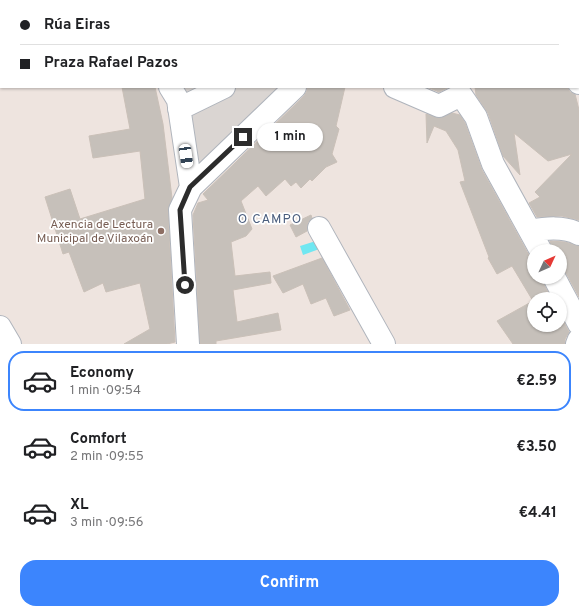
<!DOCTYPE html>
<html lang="en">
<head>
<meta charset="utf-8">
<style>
	:root { --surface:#fff; --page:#f6f6f6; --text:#202124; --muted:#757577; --line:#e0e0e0; --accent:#3c85fd }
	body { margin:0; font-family:Overpass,sans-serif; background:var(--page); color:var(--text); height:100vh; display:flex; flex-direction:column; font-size:15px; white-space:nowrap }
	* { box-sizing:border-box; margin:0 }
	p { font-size:13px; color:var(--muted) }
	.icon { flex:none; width:22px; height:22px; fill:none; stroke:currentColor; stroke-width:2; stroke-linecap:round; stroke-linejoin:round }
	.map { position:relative; height:344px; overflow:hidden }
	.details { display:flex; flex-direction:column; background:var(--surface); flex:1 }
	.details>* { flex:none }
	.hud { position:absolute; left:0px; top:0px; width:579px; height:88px; box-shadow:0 1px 3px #0004; display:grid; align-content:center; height:88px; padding:0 20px; background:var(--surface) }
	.needle { width:26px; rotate:46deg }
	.fabs { position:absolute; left:527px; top:244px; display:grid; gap:8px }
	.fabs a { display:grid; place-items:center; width:40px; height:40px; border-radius:50%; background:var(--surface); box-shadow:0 1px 3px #0004; font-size:20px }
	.end { position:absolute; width:18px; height:18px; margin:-9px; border:5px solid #2c2c2c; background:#fff; box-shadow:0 0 0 2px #fff }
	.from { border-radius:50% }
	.bubble { position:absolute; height:28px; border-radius:14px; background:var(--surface); box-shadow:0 1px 3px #0004; font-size:13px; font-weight:700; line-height:28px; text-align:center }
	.car { position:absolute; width:12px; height:24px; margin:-12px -6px; border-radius:5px; box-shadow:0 0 3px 1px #0007; background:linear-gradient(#fff 24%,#345 0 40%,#fff 0 76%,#345 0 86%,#fff 0) }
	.hud b { display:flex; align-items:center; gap:14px; height:38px; font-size:15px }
	.hud b+b { border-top:1px solid var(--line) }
	.hud i { width:10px; height:10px; background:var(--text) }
	ul { padding:7px 0 0; list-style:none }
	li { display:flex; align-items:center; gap:12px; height:60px; margin:0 8px 6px; padding:0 12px; border:2px solid transparent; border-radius:16px }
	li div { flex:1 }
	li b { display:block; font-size:15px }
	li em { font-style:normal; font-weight:700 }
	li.selected { border-color:var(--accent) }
	li>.icon { width:36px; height:36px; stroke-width:1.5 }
	.cta { display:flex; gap:8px; margin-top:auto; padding:8px 20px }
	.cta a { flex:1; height:46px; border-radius:16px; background:var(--accent); color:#fff; font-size:16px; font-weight:700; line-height:46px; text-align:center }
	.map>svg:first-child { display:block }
</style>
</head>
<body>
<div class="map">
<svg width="579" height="344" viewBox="0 0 579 344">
	<rect width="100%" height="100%" fill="#eee4df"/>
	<path fill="#dad5d2" d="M170,87h125l-104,100z"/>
	<path fill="#70e7f1" d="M319,240l3,8 -19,7 -3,-9z"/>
	<path fill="#c6c0ba" stroke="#cac0b8" d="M122,87h33l8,37 9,74 -4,13 7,131 -8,2h-43l26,-15 -10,-46 -34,9 -3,-9 -19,9 -15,-40 -6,2 -18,-57 25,-8 10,30 65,-20 -5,-48 -47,7 -4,-22 41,-7z
		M307,87h38l-9,39 3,3 -7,25 5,8 -11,5 -14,14 -2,-2 -9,9 -5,-6 -5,4 -6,-7 -19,17 -8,-10 -17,15 11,28 -6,7 -15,6 4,34 35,-4 1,11 -38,7 4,32 41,-9 3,17 -65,11v3h-16l-7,-129 5,-12 10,-3 -5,-6 101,-98 3,-5z
		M427,87h22l-10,5z
		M475,87h92l3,5 5,2 4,16v110l-17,-4 -25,1 -8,-14 11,-6 -5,-5 37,-38 -24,7 -34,-28 6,42 -17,-19 -15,-43 -12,-18z
		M452,113l8,2 5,8 17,47 48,87 4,4v16h8l1,6 9,16h-18v26h26v-10l9,17 -4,7v5h-52l-16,-23 36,-20 -21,-35 -15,8 -9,-16 1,-1 -29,-75 5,-1 -7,-31 -12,-19 -12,-5 -7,17 -1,-29 13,4z
		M311,215l1,3 -4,4 -1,5v4l-11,6 -6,-12z
		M550,241l15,1 14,4v51l-14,-26 -5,-5v-15h-7z
		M322,258l28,52 -16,6 -8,-18 -15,6 -8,-20 -20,9 -10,-17z"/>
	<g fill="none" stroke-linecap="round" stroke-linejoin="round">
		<defs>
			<path id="minor" d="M116,0l1,1
				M465,0h3
				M532,0v1
				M193,1l3,-1
				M309,1l1,-1
				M385,1v-1
				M578,51l1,-1
				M578,80l1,3
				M170,87l8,13 13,87 -11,23 8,134
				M395,87l44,19 22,-11
				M461,95l15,22 17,47 48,87
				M179,109l45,-22
				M191,187l104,-100
				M319,228l65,116
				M530,231c16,-3 34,-5 49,3
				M554,277l25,47
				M0,327l10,17
				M577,344l2,-5"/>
		</defs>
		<use href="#minor" stroke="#afb4bc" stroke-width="24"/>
		<use href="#minor" stroke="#fff" stroke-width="22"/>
	</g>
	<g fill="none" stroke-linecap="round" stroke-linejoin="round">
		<path stroke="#2c2c2c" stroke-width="5" d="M185,285l-5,-75 10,-23 53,-50"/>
	</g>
	<circle fill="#8d6e63" stroke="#fff" stroke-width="1.5" cx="161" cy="231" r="4"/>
	<g text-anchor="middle" stroke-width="3.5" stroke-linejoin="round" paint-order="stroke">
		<g font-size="12" fill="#785e54" stroke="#fff" text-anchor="end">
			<text x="153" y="228">Axencia de Lectura<tspan x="153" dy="14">Municipal de Vilaxoán</tspan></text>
		</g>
		<g font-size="13" letter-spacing="1" fill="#4b5e7e" stroke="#fff">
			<text x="270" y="223">O CAMPO</text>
		</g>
	</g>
</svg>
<div class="fabs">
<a><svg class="needle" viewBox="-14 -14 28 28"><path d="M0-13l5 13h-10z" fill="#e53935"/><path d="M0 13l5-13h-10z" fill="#757577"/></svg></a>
<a><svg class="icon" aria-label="locate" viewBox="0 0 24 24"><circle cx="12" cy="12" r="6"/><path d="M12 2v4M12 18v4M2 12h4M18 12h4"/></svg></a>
</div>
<i class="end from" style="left:185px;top:285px"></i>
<i class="end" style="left:243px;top:137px"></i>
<div class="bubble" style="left:257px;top:123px;width:66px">1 min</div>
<i class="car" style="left:186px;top:156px;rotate:172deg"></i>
<div class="hud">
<b><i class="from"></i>Rúa Eiras</b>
<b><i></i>Praza Rafael Pazos</b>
</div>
</div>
<section class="details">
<ul>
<li class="selected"><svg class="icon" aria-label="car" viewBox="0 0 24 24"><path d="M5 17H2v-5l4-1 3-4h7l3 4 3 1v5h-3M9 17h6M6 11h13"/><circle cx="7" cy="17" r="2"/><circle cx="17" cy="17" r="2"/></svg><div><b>Economy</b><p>1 min · 09:54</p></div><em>€2.59</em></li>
<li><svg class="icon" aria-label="car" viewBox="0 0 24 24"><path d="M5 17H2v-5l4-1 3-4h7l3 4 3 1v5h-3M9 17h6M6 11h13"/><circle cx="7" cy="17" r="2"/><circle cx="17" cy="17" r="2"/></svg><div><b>Comfort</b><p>2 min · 09:55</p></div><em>€3.50</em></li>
<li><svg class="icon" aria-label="car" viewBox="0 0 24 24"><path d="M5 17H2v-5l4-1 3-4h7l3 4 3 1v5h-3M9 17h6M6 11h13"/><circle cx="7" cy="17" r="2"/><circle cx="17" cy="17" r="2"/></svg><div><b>XL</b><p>3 min · 09:56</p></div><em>€4.41</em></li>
</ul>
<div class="cta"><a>Confirm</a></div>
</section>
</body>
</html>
